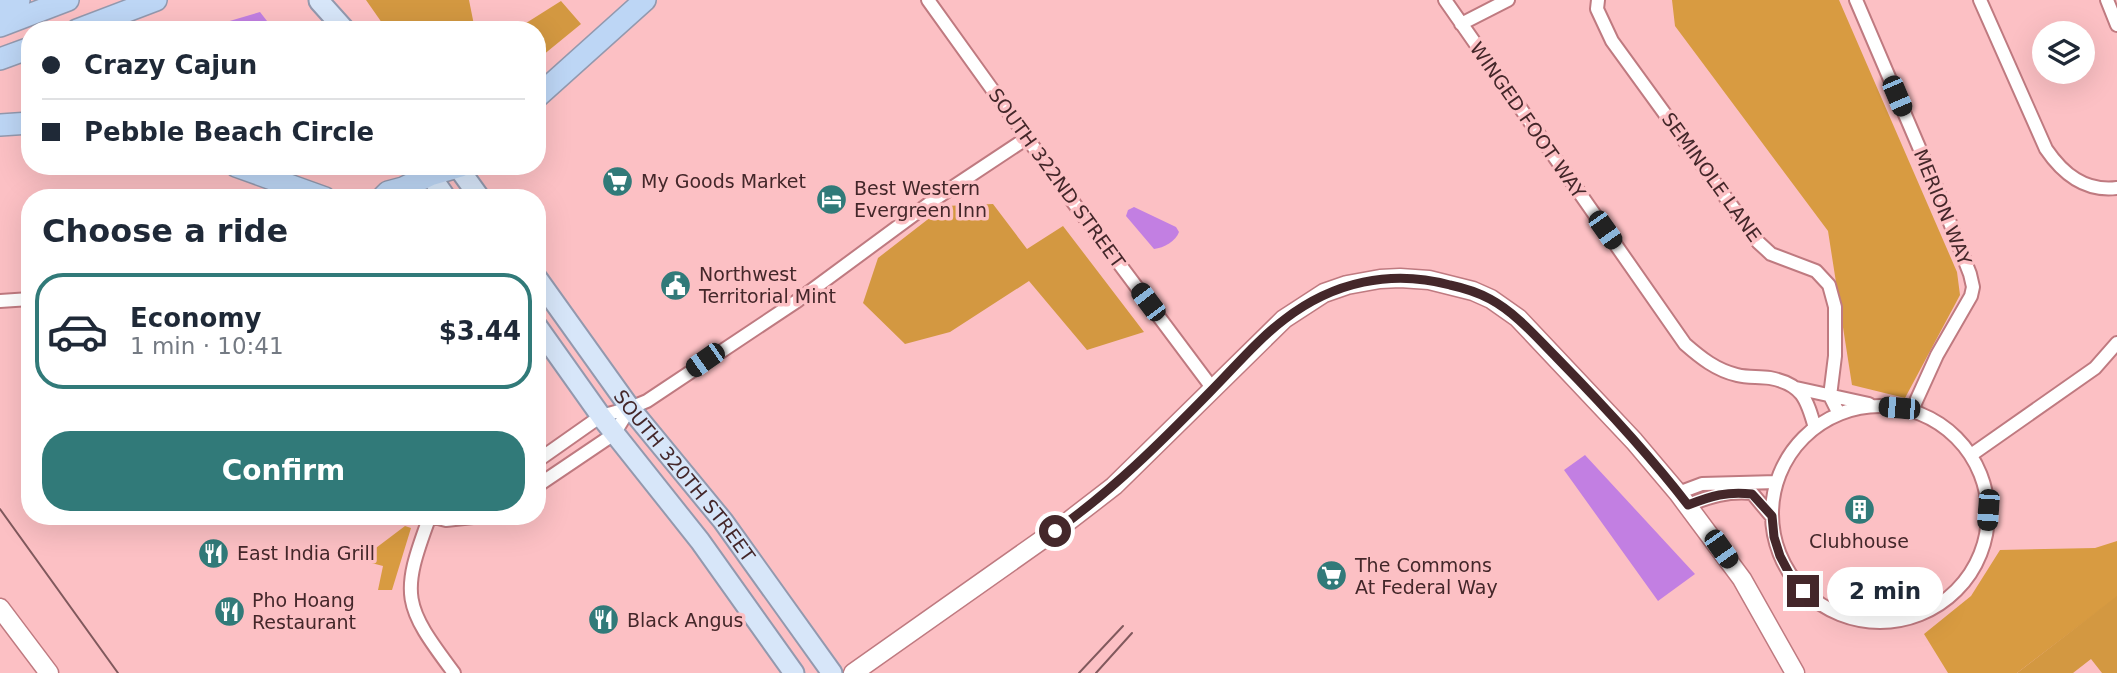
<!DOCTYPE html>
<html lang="en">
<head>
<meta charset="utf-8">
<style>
	:root { --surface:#fff; --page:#f6f6f7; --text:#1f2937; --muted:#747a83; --line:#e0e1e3; --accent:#317a79 }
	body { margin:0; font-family:"DejaVu Sans",sans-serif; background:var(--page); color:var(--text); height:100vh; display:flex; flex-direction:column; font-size:26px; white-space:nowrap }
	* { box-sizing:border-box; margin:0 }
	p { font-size:23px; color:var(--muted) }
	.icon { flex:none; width:38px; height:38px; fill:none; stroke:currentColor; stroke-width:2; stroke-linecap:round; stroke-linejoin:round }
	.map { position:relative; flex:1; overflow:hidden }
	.sheet { position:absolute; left:21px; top:189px; width:525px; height:336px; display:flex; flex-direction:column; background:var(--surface); border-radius:28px; box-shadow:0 7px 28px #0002 }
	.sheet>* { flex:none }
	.hud { position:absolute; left:21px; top:21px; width:525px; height:154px; border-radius:28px; box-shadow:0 7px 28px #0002; display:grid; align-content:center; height:154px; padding:0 21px; background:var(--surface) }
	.buttons { position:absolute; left:2032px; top:21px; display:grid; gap:14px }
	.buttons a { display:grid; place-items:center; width:63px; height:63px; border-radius:50%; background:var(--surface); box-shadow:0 7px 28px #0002; font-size:35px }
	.end { position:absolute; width:32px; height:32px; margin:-16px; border:9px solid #44272a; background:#fff; box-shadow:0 0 0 4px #fff }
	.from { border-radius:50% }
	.bubble { position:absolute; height:49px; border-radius:24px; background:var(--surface); box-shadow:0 7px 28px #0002; font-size:23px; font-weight:800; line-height:49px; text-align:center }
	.car { position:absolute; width:21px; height:42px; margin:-21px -10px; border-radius:9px; box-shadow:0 0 5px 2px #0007; background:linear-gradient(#222 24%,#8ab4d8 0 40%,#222 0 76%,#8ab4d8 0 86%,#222 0) }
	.hud b { display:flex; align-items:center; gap:24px; height:66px; font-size:26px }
	.hud b+b { border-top:2px solid var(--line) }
	.hud i { width:18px; height:18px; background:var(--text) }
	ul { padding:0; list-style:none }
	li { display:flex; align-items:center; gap:21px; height:116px; margin:0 14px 10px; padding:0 7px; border:4px solid transparent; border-radius:28px }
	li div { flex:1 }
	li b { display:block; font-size:26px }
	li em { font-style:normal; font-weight:800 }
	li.on { border-color:var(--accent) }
	li>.icon { width:63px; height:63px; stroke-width:1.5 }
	h2 { padding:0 21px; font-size:32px; line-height:84px }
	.cta { display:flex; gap:14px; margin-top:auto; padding:14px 21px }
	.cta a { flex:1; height:80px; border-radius:28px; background:var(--accent); color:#fff; font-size:28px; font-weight:800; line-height:80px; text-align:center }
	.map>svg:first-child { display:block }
</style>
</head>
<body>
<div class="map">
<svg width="2117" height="673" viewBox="0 0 2117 673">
	<rect width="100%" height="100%" fill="#fcc0c4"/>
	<path fill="#d89b41" d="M1672,0h167l118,272 3,23 -55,103 -53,-13 -24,-154 -153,-205z
		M405,526l6,2 -19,62h-14l5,-24 -23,-6z
		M2117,541v56l-100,76h-69l-24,-39 47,-38 29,-46 95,-2z"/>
	<path fill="#d39841" d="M366,0h103l6,30h-88z
		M561,1l20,23 -44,36v-30h-22z
		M993,204l34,45 36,-23 81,106 -57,18 -58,-69 -79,51 -45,12 -42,-41 15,-45 67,-52z
		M2117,596v77h-15l-11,-14 -18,14h-56z"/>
	<path fill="#c27fe2" d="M260,12l14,18h-75z
		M1134,207l42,20 3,5c-3,9 -15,16 -25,17l-28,-33 2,-6z
		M1585,455l110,119 -37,27 -94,-131z"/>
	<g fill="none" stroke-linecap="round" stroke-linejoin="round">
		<defs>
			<path id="street" d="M928,0l145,202 140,187
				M1445,0l240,344c16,14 31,26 52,31 11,3 22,1 33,3 32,6 37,21 45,50
				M1598,0l-1,9 15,32 146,201 13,12 45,17 13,14 6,22v49l-5,40 9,18
				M1856,0l80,187 34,87 3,13 -2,9 -34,59 -25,55
				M1980,0l66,149c17,25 39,43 71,39
				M2107,0l10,25
				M1461,24l47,-24
				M0,301l30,-2
				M1796,388l73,16
				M1772 514a108 108 0 1 1 216 0a108 108 0 1 1-216 0Z
				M1971,455l124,-87 22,-25
				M537,461l64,-45 29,-8 17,-7 150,-100 141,-104 89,-59
				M537,486l77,-52 16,-26
				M1678,493l24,-9 75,-2
				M1688,505c23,-9 39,-14 64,-12l20,24
				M430,516c-30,80 -27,89 24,157
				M430,516l16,4 36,-4"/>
			<path id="secondary" d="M0,608l49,65
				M853,673l217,-153 44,-34 170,-167 40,-26 23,-8 33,-6 20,-1 29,2 44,11 18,8 27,19 116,123 44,52 64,86 53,94"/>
			<g id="primary">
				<path d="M319,1l26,29"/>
				<path d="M424,166l22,32"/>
				<path d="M457,166l23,32"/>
				<path id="s1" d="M537,278l93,130 93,113 109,152"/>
				<path d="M537,326l66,93 97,122 94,132"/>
			</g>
			<path id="highway" d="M0,7l19,-7
				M0,26l68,-26
				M77,30l79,-30
				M0,59l30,-11
				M537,97l108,-97
				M0,125l30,-2
				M236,166l89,32
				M382,198l6,-6 15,-4 27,-13 31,-9"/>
		</defs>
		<use href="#street" stroke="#bf7a80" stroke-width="16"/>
		<use href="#secondary" stroke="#bf7a80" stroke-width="21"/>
		<use href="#primary" stroke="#9399ae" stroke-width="23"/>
		<use href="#highway" stroke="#9399ae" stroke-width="24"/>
		<use href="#street" stroke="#fff" stroke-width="12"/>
		<use href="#secondary" stroke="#fff" stroke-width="18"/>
		<use href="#primary" stroke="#d7e6f9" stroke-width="19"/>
		<use href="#highway" stroke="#bdd6f5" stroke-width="21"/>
		<path stroke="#81595d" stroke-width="2" d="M0,509l118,164
			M1079,673l44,-47
			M1096,673l36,-40"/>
	</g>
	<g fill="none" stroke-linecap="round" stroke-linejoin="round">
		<path stroke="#44272a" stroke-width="9" d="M1055,531c57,-40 106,-89 154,-138 25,-25 48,-53 76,-74 48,-37 106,-50 165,-34 14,3 27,7 40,14 26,14 46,38 67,59 46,47 91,95 131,147 23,-9 39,-14 64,-11l20,22 2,21 6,19 9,17 14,18"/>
	</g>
	<defs>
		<symbol id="supermarket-disc" viewBox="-11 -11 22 22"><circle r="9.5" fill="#317a79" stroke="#fcc0c4"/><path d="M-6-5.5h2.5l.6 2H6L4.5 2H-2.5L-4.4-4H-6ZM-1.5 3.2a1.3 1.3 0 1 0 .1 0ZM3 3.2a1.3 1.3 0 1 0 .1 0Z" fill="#fff"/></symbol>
		<symbol id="hotel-disc" viewBox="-11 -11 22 22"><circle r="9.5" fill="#317a79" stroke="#fcc0c4"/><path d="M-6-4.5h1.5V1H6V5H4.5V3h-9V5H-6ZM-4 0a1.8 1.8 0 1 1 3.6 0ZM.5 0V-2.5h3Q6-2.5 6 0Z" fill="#fff"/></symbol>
		<symbol id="civic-disc" viewBox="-11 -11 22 22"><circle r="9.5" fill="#317a79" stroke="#fcc0c4"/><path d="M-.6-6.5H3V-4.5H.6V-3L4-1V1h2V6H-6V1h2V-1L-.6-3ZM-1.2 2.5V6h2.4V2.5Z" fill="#fff"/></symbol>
		<symbol id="building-disc" viewBox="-11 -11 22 22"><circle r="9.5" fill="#317a79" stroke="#fcc0c4"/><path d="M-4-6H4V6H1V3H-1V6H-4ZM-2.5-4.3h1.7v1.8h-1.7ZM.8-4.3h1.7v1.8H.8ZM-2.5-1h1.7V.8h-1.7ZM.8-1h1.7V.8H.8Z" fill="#fff"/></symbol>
		<symbol id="restaurant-disc" viewBox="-11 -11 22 22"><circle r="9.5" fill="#317a79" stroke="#fcc0c4"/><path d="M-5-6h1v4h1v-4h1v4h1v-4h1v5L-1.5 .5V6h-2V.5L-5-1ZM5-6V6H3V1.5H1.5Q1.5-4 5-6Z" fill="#fff"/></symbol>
	</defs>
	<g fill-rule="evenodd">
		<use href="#supermarket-disc" x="600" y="164" width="35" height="35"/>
		<use href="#hotel-disc" x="814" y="182" width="35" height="35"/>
		<use href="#civic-disc" x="658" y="268" width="35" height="35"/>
		<use href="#building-disc" x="1842" y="492" width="35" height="35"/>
		<use href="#restaurant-disc" x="196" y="536" width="35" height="35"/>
		<use href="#supermarket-disc" x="1314" y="558" width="35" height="35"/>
		<use href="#restaurant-disc" x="212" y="594" width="35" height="35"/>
		<use href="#restaurant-disc" x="586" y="602" width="35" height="35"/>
	</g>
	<g text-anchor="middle" stroke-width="7" stroke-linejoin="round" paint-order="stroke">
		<g font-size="19" fill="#44272a" stroke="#fcc0c4">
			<text transform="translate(1528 120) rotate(55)" y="7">WINGED FOOT WAY</text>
			<text transform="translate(1712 177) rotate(54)" y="7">SEMINOLE LANE</text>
			<text transform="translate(1057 178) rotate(54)" y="7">SOUTH 322ND STREET</text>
			<text transform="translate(1943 207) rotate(68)" y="7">MERION WAY</text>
			<text dy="7" stroke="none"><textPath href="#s1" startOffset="247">SOUTH 320TH STREET</textPath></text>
		</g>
		<g font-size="19" fill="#44272a" stroke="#fcc0c4" text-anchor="start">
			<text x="641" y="188">My Goods Market</text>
			<text x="854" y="195">Best Western<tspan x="854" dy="22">Evergreen Inn</tspan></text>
			<text x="699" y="281">Northwest<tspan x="699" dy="22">Territorial Mint</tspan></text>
			<text x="1859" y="548" text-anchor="middle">Clubhouse</text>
			<text x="237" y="560">East India Grill</text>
			<text x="1355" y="572">The Commons<tspan x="1355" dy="22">At Federal Way</tspan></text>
			<text x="252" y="607">Pho Hoang<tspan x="252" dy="22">Restaurant</tspan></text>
			<text x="627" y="627">Black Angus</text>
		</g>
	</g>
</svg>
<div class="buttons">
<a><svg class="icon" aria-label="layers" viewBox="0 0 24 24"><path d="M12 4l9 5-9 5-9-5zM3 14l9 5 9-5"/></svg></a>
</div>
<i class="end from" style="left:1055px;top:531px"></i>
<i class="end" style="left:1803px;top:591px"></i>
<div class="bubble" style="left:1827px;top:567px;width:116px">2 min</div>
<i class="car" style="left:1897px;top:96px;rotate:157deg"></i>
<i class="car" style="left:1605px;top:230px;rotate:145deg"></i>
<i class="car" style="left:1148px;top:302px;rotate:323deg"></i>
<i class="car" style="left:705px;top:360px;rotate:235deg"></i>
<i class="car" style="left:1899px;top:408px;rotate:275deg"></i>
<i class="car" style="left:1988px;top:510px;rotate:184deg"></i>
<i class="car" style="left:1721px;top:549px;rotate:145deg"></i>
<div class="hud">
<b><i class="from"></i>Crazy Cajun</b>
<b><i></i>Pebble Beach Circle</b>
</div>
<section class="sheet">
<h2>Choose a ride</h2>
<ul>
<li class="on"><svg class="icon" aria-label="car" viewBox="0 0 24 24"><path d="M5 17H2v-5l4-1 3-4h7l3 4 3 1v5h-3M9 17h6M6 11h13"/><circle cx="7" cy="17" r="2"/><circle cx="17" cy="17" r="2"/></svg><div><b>Economy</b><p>1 min · 10:41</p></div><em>$3.44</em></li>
</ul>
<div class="cta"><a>Confirm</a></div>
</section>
</div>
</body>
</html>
